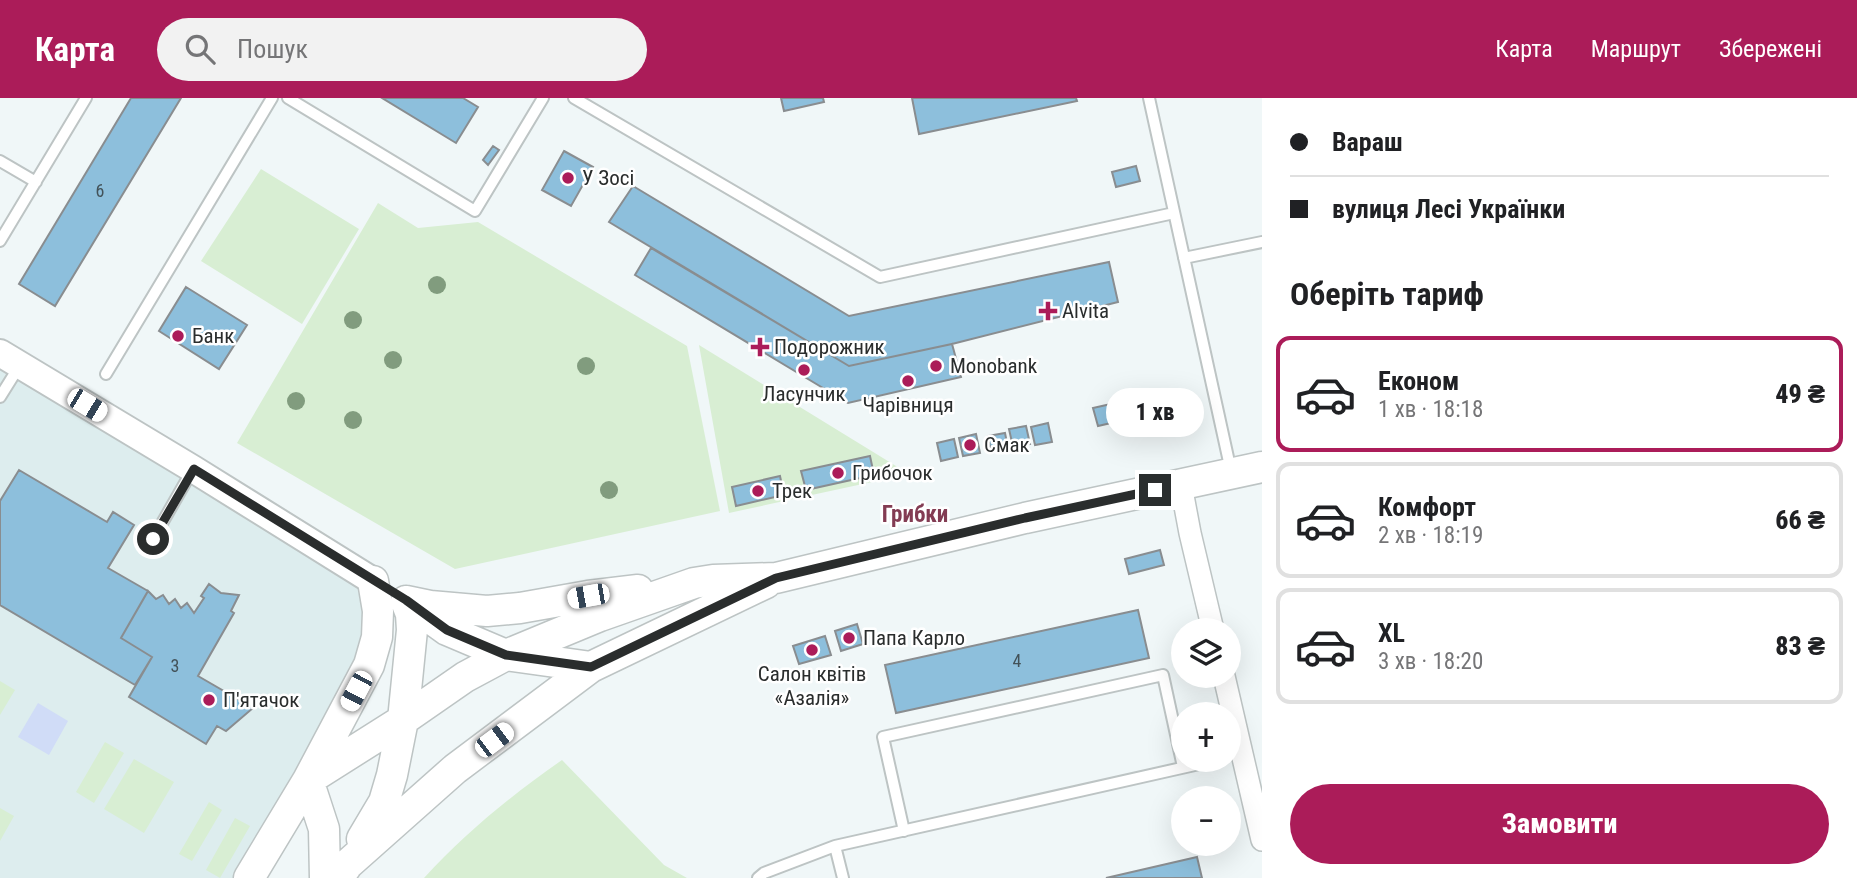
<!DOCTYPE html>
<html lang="uk">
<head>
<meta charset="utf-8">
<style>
	:root { --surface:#fff; --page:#f2f2f2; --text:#202124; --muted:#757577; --line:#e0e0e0; --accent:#ab1c59 }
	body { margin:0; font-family:"Roboto Condensed",sans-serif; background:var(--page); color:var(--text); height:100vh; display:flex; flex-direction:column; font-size:26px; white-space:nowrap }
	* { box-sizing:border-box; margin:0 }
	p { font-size:23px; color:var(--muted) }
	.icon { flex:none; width:38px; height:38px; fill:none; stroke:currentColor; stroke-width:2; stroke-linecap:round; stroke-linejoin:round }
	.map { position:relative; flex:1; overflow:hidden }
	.drawer { display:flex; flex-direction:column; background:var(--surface); width:595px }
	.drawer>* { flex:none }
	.banner { display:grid; align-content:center; height:154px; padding:0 28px; background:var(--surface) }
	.controls { position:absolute; left:1171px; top:520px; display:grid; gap:14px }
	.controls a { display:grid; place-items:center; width:70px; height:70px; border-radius:50%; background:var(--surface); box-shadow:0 7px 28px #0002; font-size:35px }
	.end { position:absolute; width:32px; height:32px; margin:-16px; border:9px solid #2a2d2d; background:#fff; box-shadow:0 0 0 4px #fff }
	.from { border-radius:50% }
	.bubble { position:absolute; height:49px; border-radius:24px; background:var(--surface); box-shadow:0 7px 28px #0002; font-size:23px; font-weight:800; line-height:49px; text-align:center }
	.car { position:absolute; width:21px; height:42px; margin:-21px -10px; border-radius:9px; box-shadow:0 0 5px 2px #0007; background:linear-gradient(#fff 24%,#345 0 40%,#fff 0 76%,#345 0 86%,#fff 0) }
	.banner b { display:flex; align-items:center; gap:24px; height:66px; font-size:26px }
	.banner b+b { border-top:2px solid var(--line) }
	.banner i { width:18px; height:18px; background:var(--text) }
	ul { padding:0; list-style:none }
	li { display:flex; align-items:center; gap:21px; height:116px; margin:0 14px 10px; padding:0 14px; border:4px solid var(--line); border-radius:14px }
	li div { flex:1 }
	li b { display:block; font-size:26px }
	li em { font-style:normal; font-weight:800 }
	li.on { border-color:var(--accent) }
	li>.icon { width:63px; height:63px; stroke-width:1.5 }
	h2 { padding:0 28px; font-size:32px; line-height:84px }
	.action { display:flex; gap:14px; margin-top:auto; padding:14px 28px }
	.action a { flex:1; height:80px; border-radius:42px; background:var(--accent); color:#fff; font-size:28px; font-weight:800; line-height:80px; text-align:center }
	header { display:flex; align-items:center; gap:42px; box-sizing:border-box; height:98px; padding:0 35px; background:var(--accent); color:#fff }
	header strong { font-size:33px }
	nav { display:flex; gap:38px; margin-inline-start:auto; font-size:24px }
	.search { width:490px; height:63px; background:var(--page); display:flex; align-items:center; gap:18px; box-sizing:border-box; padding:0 24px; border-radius:38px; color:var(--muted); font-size:26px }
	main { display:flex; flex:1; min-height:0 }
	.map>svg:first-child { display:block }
</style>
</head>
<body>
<header>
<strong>Карта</strong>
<div class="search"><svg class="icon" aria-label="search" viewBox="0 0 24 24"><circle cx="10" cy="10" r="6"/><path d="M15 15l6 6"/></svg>Пошук</div>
<nav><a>Карта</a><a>Маршрут</a><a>Збережені</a></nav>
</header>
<main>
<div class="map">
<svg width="1262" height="780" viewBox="0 0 1262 780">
	<rect width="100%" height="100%" fill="#f0f7f8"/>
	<path fill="#ddedee" d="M0,255l373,228 4,56 -128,241h-249z"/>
	<path fill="#d8eed3" d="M261,71l98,60 -57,95 -101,-63z
		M378,105l40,25 60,-6 209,124 33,165 -265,58 -218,-126z
		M699,247l210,129 -180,39z
		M0,583l15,9 -15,25z
		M105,644l19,11 -30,50 -18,-11z
		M134,661l40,23 -30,51 -40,-24z
		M562,662l102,105 23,13h-263c41,-45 88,-83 138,-118z
		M209,704l13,8 -30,51 -13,-7z
		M0,710l14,8 -14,25z
		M235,720l15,8 -30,52 -14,-8z"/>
	<path fill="#d0dcf7" d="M38,605l30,18 -19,34 -31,-18z"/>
	<path fill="#8dbfdc" stroke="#898d90" stroke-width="2" d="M131,0h50l-126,208 -36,-22z
		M382,0h81l15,9 -22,36z
		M781,0h42l1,4 -40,9z
		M912,0h164l1,3 -158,33z
		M493,48l6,4 -11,15 -5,-5z
		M564,53l29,16 -22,39 -29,-16z
		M1136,68l4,15 -24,6 -4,-15z
		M633,88l216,130 260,-54 9,40 -166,42 -103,22 -240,-144z
		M651,150l198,118 103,-22 9,33 -113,26 -213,-128z
		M186,189l61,38 -28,44 -60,-38z
		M1155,296l5,18 -16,4 -5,-18z
		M1133,301l4,18 -39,9 -5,-18z
		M1048,325l4,19 -17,3 -4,-18z
		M1026,328l4,18 -17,3 -4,-18z
		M1005,335l3,15 -17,4 -3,-16z
		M976,336l4,19 -17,3 -4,-18z
		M954,341l4,18 -17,4 -4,-18z
		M870,358l4,19 -68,15 -5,-19z
		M19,372l88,52 6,-10 21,13 -26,43 40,23 -27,47 31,19 -17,28 -135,-80v-104z
		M780,378l4,19 -48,11 -4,-19z
		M1160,452l4,15 -35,9 -4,-15z
		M209,486l12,9 18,2 -8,16 3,2 -36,63 55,32 -27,23 -9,-5 -11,18 -77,-47 23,-40 -31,-19 27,-47 8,8 7,-4 6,9 6,-5 6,9 6,-5 7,10 10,-15 -3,-2z
		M1138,512l11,48 -253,55 -11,-48z
		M857,526l6,20 -22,7 -6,-20z
		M825,538l6,19 -32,9 -6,-18z
		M1197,759l5,21h-96z"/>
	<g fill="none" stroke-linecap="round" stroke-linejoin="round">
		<defs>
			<path id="service" d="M288,0l187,113 68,-113
				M574,0l306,179 294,-64
				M1149,0l82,373
				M0,63l36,21
				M0,143l86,-143
				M1184,160l78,-16
				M106,276l166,-276
				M0,299l20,-32
				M153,441l40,-70
				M904,733l-21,-94 280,-62 20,92
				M835,748l382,-86
				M758,780l6,-5 71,-27 8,32"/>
			<path id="minor" d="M1181,387l9,48 23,97
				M1224,578l38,164"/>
			<path id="tertiary" d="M0,255l193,116 180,112"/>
			<path id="secondary" d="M406,503l24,5 57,5 33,-3 68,-12 50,-6
				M415,509l32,23 59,25 85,12
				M308,682l95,-60 62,-43 41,-22 94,-39 94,-33 19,-3 63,-2 249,-60 237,-51
				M308,682l16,49 1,49
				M362,741l22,-37 8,-27 11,-55 9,-90 -1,-16 -5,-13
				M249,780l59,-98 61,-115 8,-28 1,-26 -5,-30
				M338,780l10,-14 107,-95 136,-102 175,-84"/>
		</defs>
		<use href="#service" stroke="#bdc4c4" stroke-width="14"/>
		<use href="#minor" stroke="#bdc4c4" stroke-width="24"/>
		<use href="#tertiary" stroke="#bdc4c4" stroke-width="30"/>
		<use href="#secondary" stroke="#bdc4c4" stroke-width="33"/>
		<use href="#service" stroke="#fff" stroke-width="10"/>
		<use href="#minor" stroke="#fff" stroke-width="21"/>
		<use href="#tertiary" stroke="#fff" stroke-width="26"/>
		<use href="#secondary" stroke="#fff" stroke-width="30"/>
	</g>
	<g fill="#819c7e">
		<circle cx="437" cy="187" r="9"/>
		<circle cx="353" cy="222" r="9"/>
		<circle cx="393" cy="262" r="9"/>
		<circle cx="586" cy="268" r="9"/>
		<circle cx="296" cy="303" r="9"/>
		<circle cx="353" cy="322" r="9"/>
		<circle cx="609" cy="392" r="9"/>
	</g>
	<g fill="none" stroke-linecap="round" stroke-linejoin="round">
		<path stroke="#2a2d2d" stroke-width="9" d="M153,441l41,-70 212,131 41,30 59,25 85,12 185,-89 249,-60 130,-28"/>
	</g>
	<g fill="#ab1c59" stroke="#fff" stroke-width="2.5">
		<circle cx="568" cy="80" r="7"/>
		<path d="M1044.5 202.5h7v7h7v7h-7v7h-7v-7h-7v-7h7z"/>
		<circle cx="178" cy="238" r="7"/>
		<path d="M756.5 238.5h7v7h7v7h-7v7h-7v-7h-7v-7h7z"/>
		<circle cx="936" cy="268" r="7"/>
		<circle cx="804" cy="272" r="7"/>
		<circle cx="908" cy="283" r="7"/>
		<circle cx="970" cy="347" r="7"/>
		<circle cx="838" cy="375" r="7"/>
		<circle cx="758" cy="393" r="7"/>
		<circle cx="849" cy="540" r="7"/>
		<circle cx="812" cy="552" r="7"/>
		<circle cx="209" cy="602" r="7"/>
	</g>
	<g text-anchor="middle" stroke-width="5" stroke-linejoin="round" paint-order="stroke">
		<g font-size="18" fill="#435259">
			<text x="100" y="99">6</text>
			<text x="1017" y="569">4</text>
			<text x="175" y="574">3</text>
		</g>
		<g font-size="21" fill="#2a2d2d" stroke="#fff" text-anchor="start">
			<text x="582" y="87">У Зосі</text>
			<text x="1062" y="220">Alvita</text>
			<text x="192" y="245">Банк</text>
			<text x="774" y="256">Подорожник</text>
			<text x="950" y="275">Monobank</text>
			<text x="804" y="303" text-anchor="middle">Ласунчик</text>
			<text x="908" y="314" text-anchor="middle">Чарівниця</text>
			<text x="984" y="354">Смак</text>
			<text x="852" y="382">Грибочок</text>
			<text x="772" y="400">Трек</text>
			<text x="863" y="547">Папа Карло</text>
			<text x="812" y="583" text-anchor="middle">Салон квітів<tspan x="812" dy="24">«Азалія»</tspan></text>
			<text x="223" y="609">П'ятачок</text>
		</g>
		<g font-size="23" font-weight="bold" fill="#833c53" stroke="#fff">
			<text x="915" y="424">Грибки</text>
		</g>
	</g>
</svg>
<div class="controls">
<a><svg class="icon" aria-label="layers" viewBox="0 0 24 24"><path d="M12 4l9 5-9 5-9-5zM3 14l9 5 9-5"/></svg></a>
<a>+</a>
<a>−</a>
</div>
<i class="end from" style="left:153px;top:441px"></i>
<i class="end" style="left:1155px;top:392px"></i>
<div class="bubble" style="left:1106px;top:290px;width:98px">1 хв</div>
<i class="car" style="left:87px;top:307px;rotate:121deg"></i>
<i class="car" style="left:588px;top:498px;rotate:260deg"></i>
<i class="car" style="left:356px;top:593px;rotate:208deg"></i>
<i class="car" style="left:494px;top:642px;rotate:53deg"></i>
</div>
<section class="drawer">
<div class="banner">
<b><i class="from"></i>Вараш</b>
<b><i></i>вулиця Лесі Українки</b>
</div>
<h2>Оберіть тариф</h2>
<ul>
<li class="on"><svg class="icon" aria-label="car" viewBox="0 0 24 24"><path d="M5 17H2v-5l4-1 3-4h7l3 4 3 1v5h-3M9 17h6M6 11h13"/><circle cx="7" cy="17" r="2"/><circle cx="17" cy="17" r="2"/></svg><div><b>Економ</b><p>1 хв · 18:18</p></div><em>49 ₴</em></li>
<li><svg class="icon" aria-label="car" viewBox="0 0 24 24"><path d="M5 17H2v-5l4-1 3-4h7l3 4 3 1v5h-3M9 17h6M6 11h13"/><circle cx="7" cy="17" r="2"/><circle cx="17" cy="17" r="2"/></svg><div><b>Комфорт</b><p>2 хв · 18:19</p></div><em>66 ₴</em></li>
<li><svg class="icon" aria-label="car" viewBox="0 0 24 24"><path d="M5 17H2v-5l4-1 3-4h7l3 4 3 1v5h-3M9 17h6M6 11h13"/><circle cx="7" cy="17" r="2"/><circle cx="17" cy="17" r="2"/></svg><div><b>XL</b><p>3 хв · 18:20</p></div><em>83 ₴</em></li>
</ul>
<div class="action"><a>Замовити</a></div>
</section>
</main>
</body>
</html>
